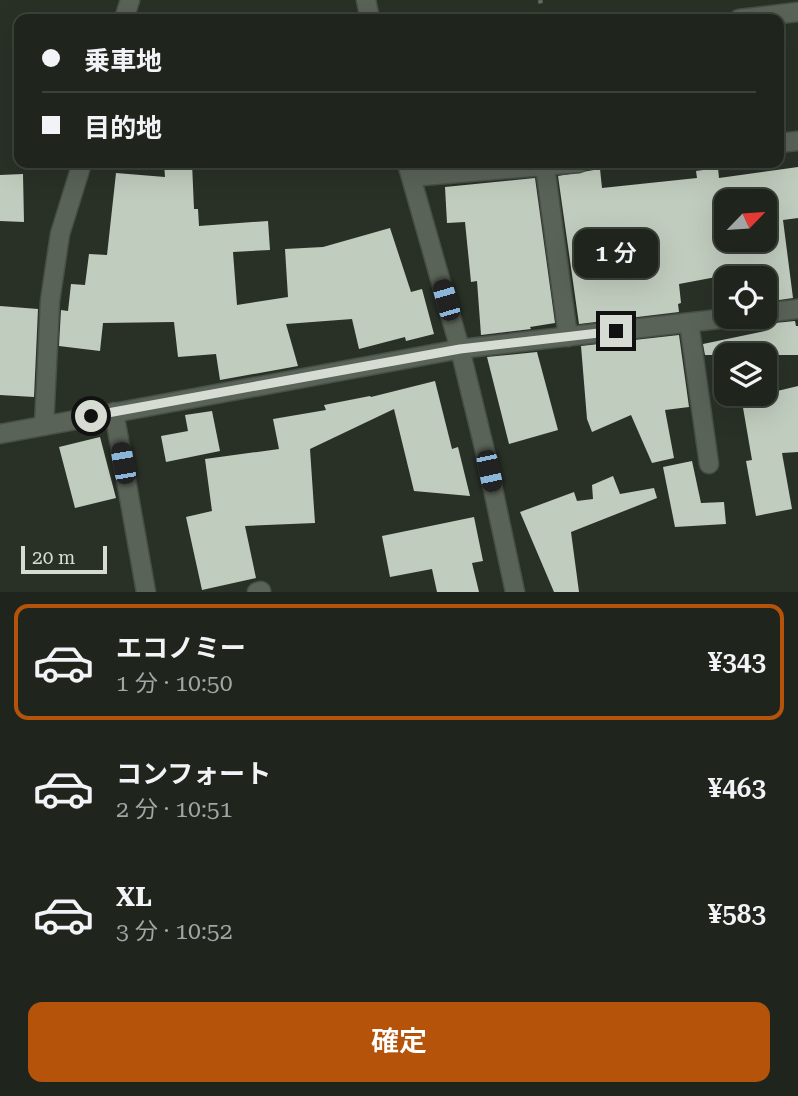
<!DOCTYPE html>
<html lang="ja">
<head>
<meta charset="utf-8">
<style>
	:root { --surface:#1f251d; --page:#2c312a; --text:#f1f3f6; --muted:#a1a5a4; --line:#3c423b; --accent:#b45309 }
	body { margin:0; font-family:"Roboto Serif","Noto Sans JP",serif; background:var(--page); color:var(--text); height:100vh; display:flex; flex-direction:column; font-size:26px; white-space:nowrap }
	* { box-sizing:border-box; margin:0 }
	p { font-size:23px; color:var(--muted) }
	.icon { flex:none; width:38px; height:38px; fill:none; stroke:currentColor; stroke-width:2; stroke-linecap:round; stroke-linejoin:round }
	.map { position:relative; height:592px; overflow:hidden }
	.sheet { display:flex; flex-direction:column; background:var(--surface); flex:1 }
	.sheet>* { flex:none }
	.banner { position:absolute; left:14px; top:14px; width:770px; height:154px; border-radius:14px; box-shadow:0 7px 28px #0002,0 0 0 2px var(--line); display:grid; align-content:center; height:154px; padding:0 28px; background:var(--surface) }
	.needle { width:46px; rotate:65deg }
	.buttons { position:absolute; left:714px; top:189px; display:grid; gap:14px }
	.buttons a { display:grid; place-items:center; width:63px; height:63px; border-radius:14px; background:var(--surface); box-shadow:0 7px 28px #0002,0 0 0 2px var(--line); font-size:35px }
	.scale { position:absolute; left:21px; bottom:18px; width:86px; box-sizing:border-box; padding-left:7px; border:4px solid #d6dbd4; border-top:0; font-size:19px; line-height:24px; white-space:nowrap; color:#d6dbd4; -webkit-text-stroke:5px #293127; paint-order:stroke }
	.end { position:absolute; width:32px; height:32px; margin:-16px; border:9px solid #d6dbd4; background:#111; box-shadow:0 0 0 4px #111 }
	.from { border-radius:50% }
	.bubble { position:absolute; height:49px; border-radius:14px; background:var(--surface); box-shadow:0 7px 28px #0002,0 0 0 2px var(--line); font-size:23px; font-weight:600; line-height:49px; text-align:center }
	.car { position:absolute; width:21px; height:42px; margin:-21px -10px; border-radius:9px; box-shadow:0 0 5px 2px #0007; background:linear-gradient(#222 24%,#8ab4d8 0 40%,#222 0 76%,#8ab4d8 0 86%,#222 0) }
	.banner b { display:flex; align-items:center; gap:24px; height:66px; font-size:26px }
	.banner b+b { border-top:2px solid var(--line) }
	.banner i { width:18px; height:18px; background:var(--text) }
	ul { padding:12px 0 0; list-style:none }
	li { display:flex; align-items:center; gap:21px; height:116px; margin:0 14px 10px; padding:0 14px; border:4px solid transparent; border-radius:14px }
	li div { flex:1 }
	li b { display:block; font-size:26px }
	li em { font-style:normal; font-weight:600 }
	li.selected { border-color:var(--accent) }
	li>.icon { width:63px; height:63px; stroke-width:1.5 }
	.button { display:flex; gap:14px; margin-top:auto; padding:14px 28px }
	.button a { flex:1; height:80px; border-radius:14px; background:var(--accent); color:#fff; font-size:28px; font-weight:600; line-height:80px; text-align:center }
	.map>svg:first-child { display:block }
</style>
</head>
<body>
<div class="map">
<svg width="798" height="592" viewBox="0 0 798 592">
	<rect width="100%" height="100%" fill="#293127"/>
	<path fill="#c0ccbe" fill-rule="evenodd" d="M164,163h28l2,46h4l1,17 69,-5 2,29 -37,2 4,53 51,-8 -3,-48 38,-2 67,-19 21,64 11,-3 12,45 -28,7 -1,-4 -46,12 -7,-30 -66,5 12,42 -78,14 -4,-26 -38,3 -4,-35 -71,1 -3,28 -41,-5 2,-36 7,1 3,-27 14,1 4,-31 18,1 9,-82 49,4z
		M798,167v51l-15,2 10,78 -28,4v-24h-16l-1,-7 -69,13 2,19 -3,1 1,8 -100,12 -21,-148 42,-7 2,19 95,-10 -1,-7 22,-3 1,10zM726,201h39v39h-39z
		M23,174l1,48 -24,-1v-46z
		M535,178l20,145 -25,4 1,2 -50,6 -4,-54 -6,1 -6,-60 -18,1 -2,-36z
		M0,306l38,3 -4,88 -34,-2z
		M795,321l1,5h2v29h-93l-2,-11 62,-13v-7z
		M679,335l10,72 -24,3 9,48 -22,5 -21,-48 -39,17 -5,-13 -6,-73z
		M537,352l21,78 -49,14 -22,-87z
		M435,381l17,68 6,-2 12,49 -56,-5 -20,-82 -84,40 5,74 -70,3 11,52 -54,12 -16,-73 26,-6 -7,-52 74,-10 -6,-30 53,-9 -2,-5 46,-9 1,1z
		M798,386v66l-16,1 10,56 -36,7 -10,-55 6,-1 -11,-64 24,-2z
		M212,411l8,40 -54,11 -5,-26 27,-5 -3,-16z
		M100,437l16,61 -41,10 -16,-61z
		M692,461l9,42 23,-1 2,22 -51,3 -12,-60z
		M613,476l7,18 34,-6 3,10 -86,34 8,60h-25l-34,-80 54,-20 3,9 16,-2 -1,-14z
		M474,517l9,44 -11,2 7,29h-42l-5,-23 -42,8 -8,-41z"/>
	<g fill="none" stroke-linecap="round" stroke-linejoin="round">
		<defs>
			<path id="minor" d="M366,0l4,19
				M124,19l6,-19
				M739,19l59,-7
				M779,143l19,-2
				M407,163l53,186 24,98 31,145
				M545,167l23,170
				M411,177l168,-14
				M765,313l33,-4
				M689,323l20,141
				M114,412l32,180
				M44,426l6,-125 10,-67 22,-71
				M0,434l460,-85 276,-32
				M257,592l4,-1"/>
		</defs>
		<use href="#minor" stroke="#484f46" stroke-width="21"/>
		<path stroke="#636a61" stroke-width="4.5" stroke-dasharray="3.5 3.5" stroke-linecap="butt" d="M540,0l1,4"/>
		<use href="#minor" stroke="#5a6358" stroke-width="18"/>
	</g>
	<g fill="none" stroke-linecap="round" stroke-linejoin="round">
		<path stroke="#d6dbd4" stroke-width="9" d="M91,416l369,-67 156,-18"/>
	</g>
</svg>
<div class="buttons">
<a><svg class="needle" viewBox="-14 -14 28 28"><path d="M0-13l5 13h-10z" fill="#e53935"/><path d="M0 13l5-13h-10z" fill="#a1a5a4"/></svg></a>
<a><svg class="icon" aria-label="locate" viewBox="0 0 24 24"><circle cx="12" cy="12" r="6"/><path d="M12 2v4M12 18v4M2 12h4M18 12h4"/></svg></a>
<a><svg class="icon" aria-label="layers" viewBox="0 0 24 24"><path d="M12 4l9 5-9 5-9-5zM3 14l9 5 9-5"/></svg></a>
</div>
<div class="scale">20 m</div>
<i class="end from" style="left:91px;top:416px"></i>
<i class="end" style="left:616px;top:331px"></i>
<div class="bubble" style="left:574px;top:229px;width:84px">1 分</div>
<i class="car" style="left:446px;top:300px;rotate:344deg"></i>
<i class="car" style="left:123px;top:463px;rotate:350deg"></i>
<i class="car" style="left:489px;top:471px;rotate:168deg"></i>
<div class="banner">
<b><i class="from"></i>乗車地</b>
<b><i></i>目的地</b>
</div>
</div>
<section class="sheet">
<ul>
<li class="selected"><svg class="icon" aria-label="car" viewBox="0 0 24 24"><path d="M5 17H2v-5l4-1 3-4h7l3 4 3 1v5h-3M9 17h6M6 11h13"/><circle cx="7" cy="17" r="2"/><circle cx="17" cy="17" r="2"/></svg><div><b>エコノミー</b><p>1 分 · 10:50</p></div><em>¥343</em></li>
<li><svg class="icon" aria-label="car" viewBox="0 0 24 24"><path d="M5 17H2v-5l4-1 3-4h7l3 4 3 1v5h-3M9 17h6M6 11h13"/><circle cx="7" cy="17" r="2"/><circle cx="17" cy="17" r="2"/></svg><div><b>コンフォート</b><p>2 分 · 10:51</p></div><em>¥463</em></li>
<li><svg class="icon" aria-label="car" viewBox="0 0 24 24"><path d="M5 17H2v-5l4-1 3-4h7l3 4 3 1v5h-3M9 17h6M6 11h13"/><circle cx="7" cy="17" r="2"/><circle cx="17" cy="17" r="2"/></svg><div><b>XL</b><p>3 分 · 10:52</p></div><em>¥583</em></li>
</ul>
<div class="button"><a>確定</a></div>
</section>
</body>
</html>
